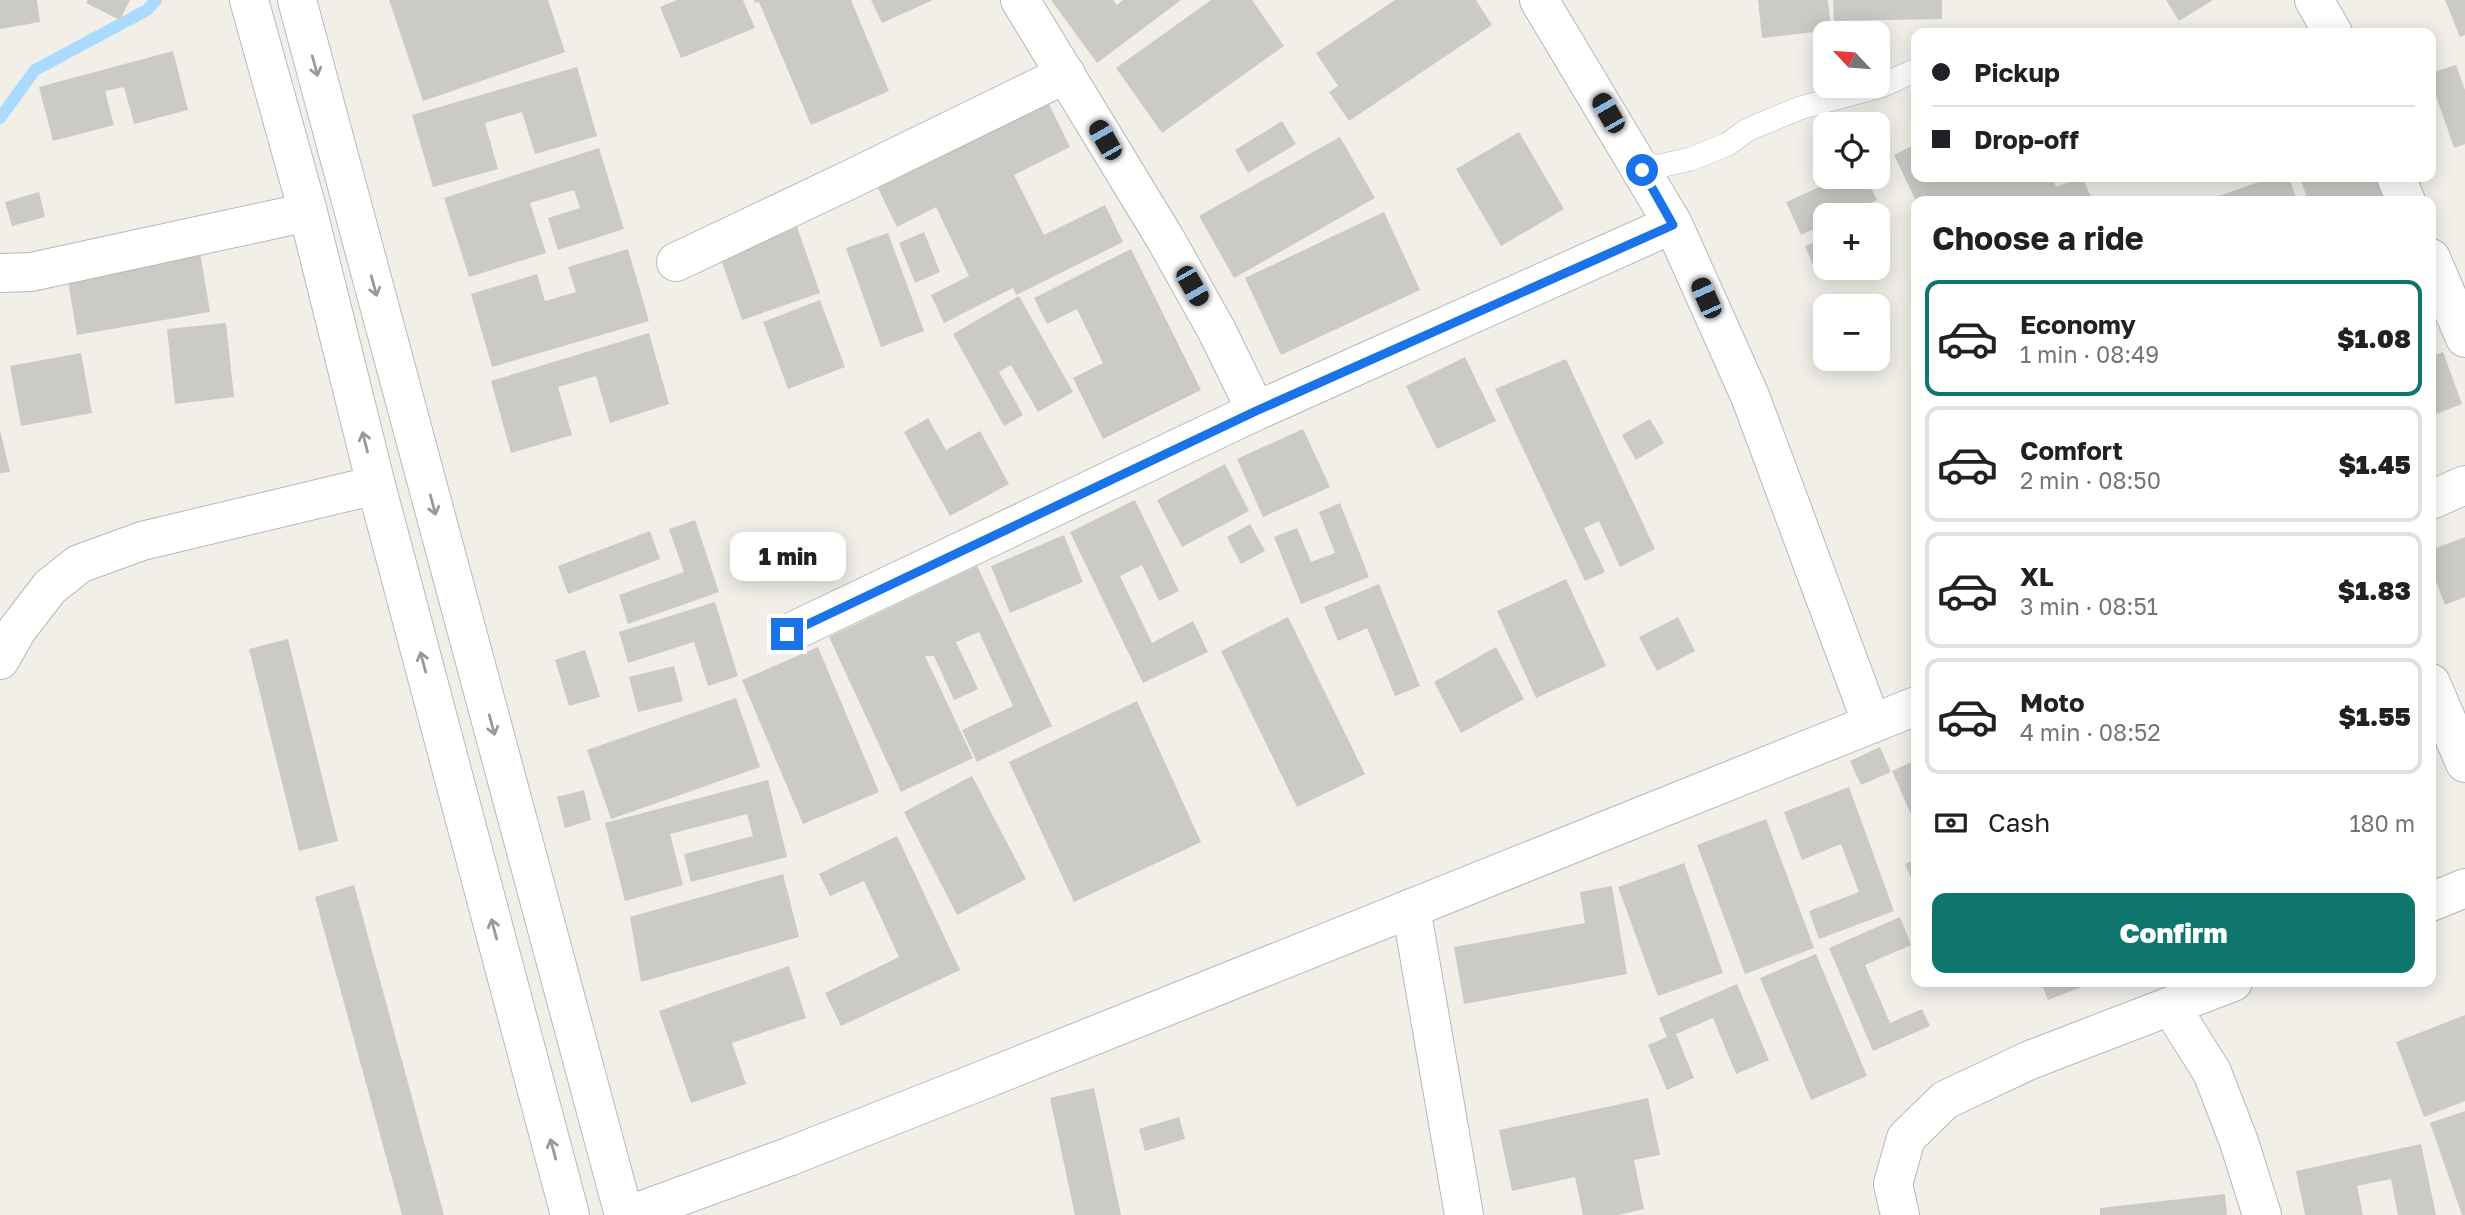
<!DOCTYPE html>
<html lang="en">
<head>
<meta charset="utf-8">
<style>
	:root { --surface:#fff; --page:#f6f6f6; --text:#202124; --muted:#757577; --line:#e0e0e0; --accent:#0f766e }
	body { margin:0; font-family:"Golos Text",sans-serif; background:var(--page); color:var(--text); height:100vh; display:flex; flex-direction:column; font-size:26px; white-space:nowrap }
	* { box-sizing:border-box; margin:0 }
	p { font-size:23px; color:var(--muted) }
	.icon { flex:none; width:38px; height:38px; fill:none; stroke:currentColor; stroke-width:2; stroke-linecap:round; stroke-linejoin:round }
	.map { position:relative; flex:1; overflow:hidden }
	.details { position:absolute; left:1911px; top:196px; width:525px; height:791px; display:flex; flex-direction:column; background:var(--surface); border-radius:14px; box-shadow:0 4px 18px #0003 }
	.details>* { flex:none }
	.banner { position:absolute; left:1911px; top:28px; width:525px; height:154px; border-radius:14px; box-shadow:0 4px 18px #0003; display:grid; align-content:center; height:154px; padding:0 21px; background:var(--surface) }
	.needle { width:46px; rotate:296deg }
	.tools { position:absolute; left:1813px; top:21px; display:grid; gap:14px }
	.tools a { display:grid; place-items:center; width:77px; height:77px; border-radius:14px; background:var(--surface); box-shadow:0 4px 18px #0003; font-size:35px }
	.end { position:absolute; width:32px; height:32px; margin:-16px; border:9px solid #1a73e8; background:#fff; box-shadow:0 0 0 4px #fff }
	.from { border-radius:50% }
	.bubble { position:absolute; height:49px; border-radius:14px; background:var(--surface); box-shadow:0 4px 18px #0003; font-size:23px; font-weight:800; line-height:49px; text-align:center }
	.car { position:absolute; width:21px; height:42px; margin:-21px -10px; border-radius:9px; box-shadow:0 0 5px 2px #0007; background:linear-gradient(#222 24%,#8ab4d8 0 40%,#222 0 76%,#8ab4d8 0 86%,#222 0) }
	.banner b { display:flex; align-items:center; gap:24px; height:66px; font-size:26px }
	.banner b+b { border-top:2px solid var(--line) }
	.banner i { width:18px; height:18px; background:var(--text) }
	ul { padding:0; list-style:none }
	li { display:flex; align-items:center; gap:21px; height:116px; margin:0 14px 10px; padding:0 7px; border:4px solid var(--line); border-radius:14px }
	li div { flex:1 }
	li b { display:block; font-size:26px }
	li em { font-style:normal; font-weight:800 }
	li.current { border-color:var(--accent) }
	li>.icon { width:63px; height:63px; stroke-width:1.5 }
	h2 { padding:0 21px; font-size:32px; line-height:84px }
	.pay { display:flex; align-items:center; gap:18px; height:77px; padding:0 21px; font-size:26px }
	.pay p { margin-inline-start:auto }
	.cta { display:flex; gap:14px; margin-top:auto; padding:14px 21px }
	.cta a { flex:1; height:80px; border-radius:14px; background:var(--accent); color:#fff; font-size:28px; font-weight:800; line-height:80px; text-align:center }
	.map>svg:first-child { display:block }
</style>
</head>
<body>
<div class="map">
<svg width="2465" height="1215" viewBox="0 0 2465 1215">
	<rect width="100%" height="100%" fill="#f1efe8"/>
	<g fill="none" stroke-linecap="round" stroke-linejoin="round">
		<path stroke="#aadaff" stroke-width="12" d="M0,118l35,-48 112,-60 9,-10"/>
	</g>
	<path fill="#cccac5" d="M0,0h37l3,22 -40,7z
		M88,0h42l-10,20 -34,-17z
		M389,0h159l17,52 -142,49z
		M677,0h66l12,28 -74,30 -21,-51z
		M754,0h97l38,91 -78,34 -52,-123 -4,1z
		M871,0h62l-51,23z
		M1051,0h62l4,5 6,-5h58l-84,63z
		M1211,0h41l32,46 -122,87 -46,-65z
		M1395,0h81l16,25 -143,96 -20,-29 9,-6 -22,-33z
		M1758,0h70l3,30 -69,8z
		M1833,0h109v19l-108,2z
		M2166,0h47l-34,21z
		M2445,0h20v35l-5,2z
		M173,51l15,59 -54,14 -10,-37 -19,4 9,34 -61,16 -14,-54z
		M2456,65l9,25v54l-11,4 -23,-67v-8z
		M577,67l20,69 -62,18 -13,-42 -37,11 13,46 -65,18 -21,-72z
		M1046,98l24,49 -56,28 30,60 61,-30 18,37 -107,53 -3,-7 -69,35 -13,-28 38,-19 -33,-69 -39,20 -24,-49z
		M1282,121l14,23 -48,29 -13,-23z
		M1519,132l45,77 -63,37 -45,-77z
		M1340,137l35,61 -141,80 -35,-62z
		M1916,144v33h136l4,10 26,-10 11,24h-177l-22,-46z
		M599,148l25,81 -66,21 -10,-32 32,-10 -6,-18 -44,13 16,50 -77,24 -25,-79z
		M1842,177h24l11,23 -34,15h-18v9l-24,11 -15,-33z
		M2273,177h16l8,24h-83l-1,-3z
		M2300,177h78l7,24h-77z
		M39,192l6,25 -33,9 -7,-24z
		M1384,212l36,78 -139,65 -36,-77z
		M796,224l24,69 -78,27 -24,-70z
		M924,232l16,40 -25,11 -16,-40z
		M888,233l36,98 -43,16 -35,-99z
		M1825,238v30h15l-22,9 -13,-31z
		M199,246l11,66 -133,23 -11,-66z
		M628,249l21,72 -157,46 -21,-73 66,-20 8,27 31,-9 -8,-25z
		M1131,249l70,141 -98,49 -30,-61 30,-15 -26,-54 -30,15 -13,-26z
		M1019,296l54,96 -35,20 -27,-47 -12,7 24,43 -19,11 -51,-92z
		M820,300l25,67 -57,22 -25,-67z
		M226,323l8,74 -59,7 -8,-75z
		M649,333l20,71 -59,19 -14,-47 -38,11 14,48 -61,18 -20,-72z
		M2443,352l19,52 -31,12v-59z
		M81,353l11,60 -71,13 -11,-60z
		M1465,357l31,64 -59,28 -31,-63z
		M1566,359l89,190 -35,18 -21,-46 -15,7 21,44 -20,9 -90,-192z
		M928,418l18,32 34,-19 29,53 -59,32 -46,-84z
		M1650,419l14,24 -28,17 -14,-25z
		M1303,429l27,58 -67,30 -26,-58z
		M0,430l10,42 -10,1z
		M1225,464l24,47 -67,36 -25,-47z
		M1135,500l44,91 -20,10 -17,-36 -22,11 32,67 41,-22 15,31 -65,31 -73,-151z
		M1340,503l29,74 -68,27 -27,-67 23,-9 14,34 24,-9 -16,-41z
		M695,520l24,72 -91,32 -9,-29 65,-23 -15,-43z
		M1250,524l15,27 -24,13 -14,-27z
		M650,531l10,28 -92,35 -10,-28z
		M1064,535l19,47 -73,31 -19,-47z
		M2465,537v60l-20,8 -14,-37v-18z
		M977,566l75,160 -75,36 -15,-32 51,-24 -34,-74 -23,10 22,47 -24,11 -20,-44h-9l48,102 -72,34 -72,-155z
		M1566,579l40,87 -70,32 -39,-87z
		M1379,584l41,102 -25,10 -28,-68 -29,13 -14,-34z
		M715,602l23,74 -30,10 -14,-44 -66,21 -9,-31z
		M1288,617l77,157 -68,33 -76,-156z
		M1678,617l17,34 -38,20 -18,-34z
		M288,639l50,202 -39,10 -50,-202z
		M818,647l61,145 -76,32 -61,-144z
		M1496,647l28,52 -63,34 -27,-51z
		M585,650l15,47 -31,9 -14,-46z
		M674,666l9,35 -45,11 -9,-35z
		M736,698l24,69 -149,52 -24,-69z
		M1137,701l64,141 -127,60 -65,-140z
		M1880,747l11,25 -30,13 -11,-24z
		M1916,760v66l-24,-55z
		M972,776l54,103 -69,36 -53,-103z
		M768,780l19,77 -96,25 -7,-28 69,-18 -6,-22 -77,20 13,51 -58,16 -20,-78z
		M1849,787l45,124 -75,28 -10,-28 50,-19 -18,-48 -39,16 -18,-48z
		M584,790l7,30 -26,8 -8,-31z
		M1766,819l48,129 -69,26 -48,-129z
		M897,836l63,134 -119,56 -16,-33 74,-36 -35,-76 -34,15 -11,-22z
		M1916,859v30l-11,-25z
		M1684,863l39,110 -65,23 -40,-109z
		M783,874l16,63 -158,45 -11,-65z
		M354,885l90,330h-42l-87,-318z
		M1612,886l15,88 -163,30 -10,-57 131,-24 -5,-31z
		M1900,917l11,28 -46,20 25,58 32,-14 8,17 -57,25 -44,-103z
		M1816,954l51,122 -56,24 -51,-122z
		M789,966l17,52 -74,25 14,41 -55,19 -32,-92z
		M2041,982h54l-47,18z
		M1737,984l32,76 -33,14 -23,-56 -37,16 18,44 -27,12 -19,-45 19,-8 -8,-19z
		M2465,1015v86l-41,16 -28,-75z
		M1094,1088l27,127h-46l-25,-117z
		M1648,1098l12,57 -26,5 10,49 -26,6h-35l-8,-38 -63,14 -13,-61z
		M2465,1111v104h-3l-32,-92z
		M1179,1117l6,22 -40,12 -6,-22z
		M2421,1144l15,71h-38l-7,-36 -34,7 6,29h-58l-9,-44z
		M2225,1194l2,21h-127v-7z"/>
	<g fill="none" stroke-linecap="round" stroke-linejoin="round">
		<defs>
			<path id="lane" d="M1642,170l49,-11 37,-15 19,-14 53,-22 81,-22 35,-16"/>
			<path id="street" d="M1020,0l146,240 51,91 39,80
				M1539,0l134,224 77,172 122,328
				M2314,0l19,33
				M2396,177l10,24
				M2431,258l34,80
				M676,262l175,-83 215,-105
				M0,273l31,-1 277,-60
				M2431,500l34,-15
				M787,634l469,-223 417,-187
				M0,660l17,-30 33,-43 29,-23 63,-23 234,-56
				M2431,683l34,80
				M2431,902l34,-14
				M1411,908l53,307
				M2171,1007l41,65 27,70 23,73
				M629,1215l159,-58 200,-79 928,-372
				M1900,1215l-7,-31 13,-46 39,-38 85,-40 203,-78"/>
			<path id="secondary" d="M249,0l59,212 68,273 194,730
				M297,0l327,1215"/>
		</defs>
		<use href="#lane" stroke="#b5b8bc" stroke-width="24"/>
		<use href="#street" stroke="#b5b8bc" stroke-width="40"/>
		<use href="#secondary" stroke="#b6babf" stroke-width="40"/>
		<use href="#lane" stroke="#fff" stroke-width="23"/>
		<use href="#street" stroke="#fff" stroke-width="38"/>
		<use href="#secondary" stroke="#fff" stroke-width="38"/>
	</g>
	<defs><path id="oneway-shaft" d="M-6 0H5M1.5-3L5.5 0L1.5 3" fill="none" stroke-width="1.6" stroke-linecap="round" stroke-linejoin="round" transform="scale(1.75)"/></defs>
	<g stroke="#979a9d">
		<use href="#oneway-shaft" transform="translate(315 66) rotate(75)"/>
		<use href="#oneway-shaft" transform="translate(374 286) rotate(75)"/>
		<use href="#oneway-shaft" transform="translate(365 442) rotate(-104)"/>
		<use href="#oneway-shaft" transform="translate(433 505) rotate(75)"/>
		<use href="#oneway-shaft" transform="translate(423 662) rotate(-105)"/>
		<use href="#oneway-shaft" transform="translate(492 725) rotate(75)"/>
		<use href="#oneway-shaft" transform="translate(494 929) rotate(-105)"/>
		<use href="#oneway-shaft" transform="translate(553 1149) rotate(-105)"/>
	</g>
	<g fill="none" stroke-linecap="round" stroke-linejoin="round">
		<path stroke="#1a73e8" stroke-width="9" d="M787,634l469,-223 417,-186 -31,-55"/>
	</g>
</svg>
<div class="tools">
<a><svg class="needle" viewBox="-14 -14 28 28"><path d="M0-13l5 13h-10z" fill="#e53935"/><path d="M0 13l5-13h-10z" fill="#757577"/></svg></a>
<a><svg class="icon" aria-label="locate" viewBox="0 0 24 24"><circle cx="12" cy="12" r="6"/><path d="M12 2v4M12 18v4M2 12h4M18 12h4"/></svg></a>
<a>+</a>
<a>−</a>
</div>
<i class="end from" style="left:1642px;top:170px"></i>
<i class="end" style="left:787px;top:634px"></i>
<div class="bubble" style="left:730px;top:532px;width:116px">1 min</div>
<i class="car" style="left:1608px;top:113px;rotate:330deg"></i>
<i class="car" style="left:1105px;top:140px;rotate:330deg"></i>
<i class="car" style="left:1192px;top:286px;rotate:150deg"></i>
<i class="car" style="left:1706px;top:298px;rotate:336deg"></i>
<div class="banner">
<b><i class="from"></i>Pickup</b>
<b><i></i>Drop-off</b>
</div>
<section class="details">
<h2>Choose a ride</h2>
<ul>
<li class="current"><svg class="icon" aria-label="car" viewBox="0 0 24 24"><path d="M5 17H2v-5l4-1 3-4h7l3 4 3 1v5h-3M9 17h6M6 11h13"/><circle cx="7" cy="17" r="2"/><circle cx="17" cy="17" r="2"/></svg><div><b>Economy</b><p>1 min · 08:49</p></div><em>$1.08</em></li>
<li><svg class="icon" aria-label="car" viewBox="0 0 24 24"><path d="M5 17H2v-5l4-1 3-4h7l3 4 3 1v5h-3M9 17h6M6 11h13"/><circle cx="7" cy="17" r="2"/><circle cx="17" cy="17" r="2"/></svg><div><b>Comfort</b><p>2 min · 08:50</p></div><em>$1.45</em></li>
<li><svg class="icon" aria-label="car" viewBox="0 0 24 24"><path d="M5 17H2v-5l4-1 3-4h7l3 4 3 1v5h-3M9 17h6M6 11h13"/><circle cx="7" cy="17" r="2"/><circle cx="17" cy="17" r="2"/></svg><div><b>XL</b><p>3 min · 08:51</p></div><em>$1.83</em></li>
<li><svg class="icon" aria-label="car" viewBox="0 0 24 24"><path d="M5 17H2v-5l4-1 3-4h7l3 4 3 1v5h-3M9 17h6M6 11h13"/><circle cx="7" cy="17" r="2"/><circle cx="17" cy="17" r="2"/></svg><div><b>Moto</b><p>4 min · 08:52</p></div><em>$1.55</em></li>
</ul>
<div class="pay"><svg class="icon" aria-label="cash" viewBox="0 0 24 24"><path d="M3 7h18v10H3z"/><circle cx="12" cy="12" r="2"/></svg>Cash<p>180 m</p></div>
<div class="cta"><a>Confirm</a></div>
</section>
</div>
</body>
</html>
